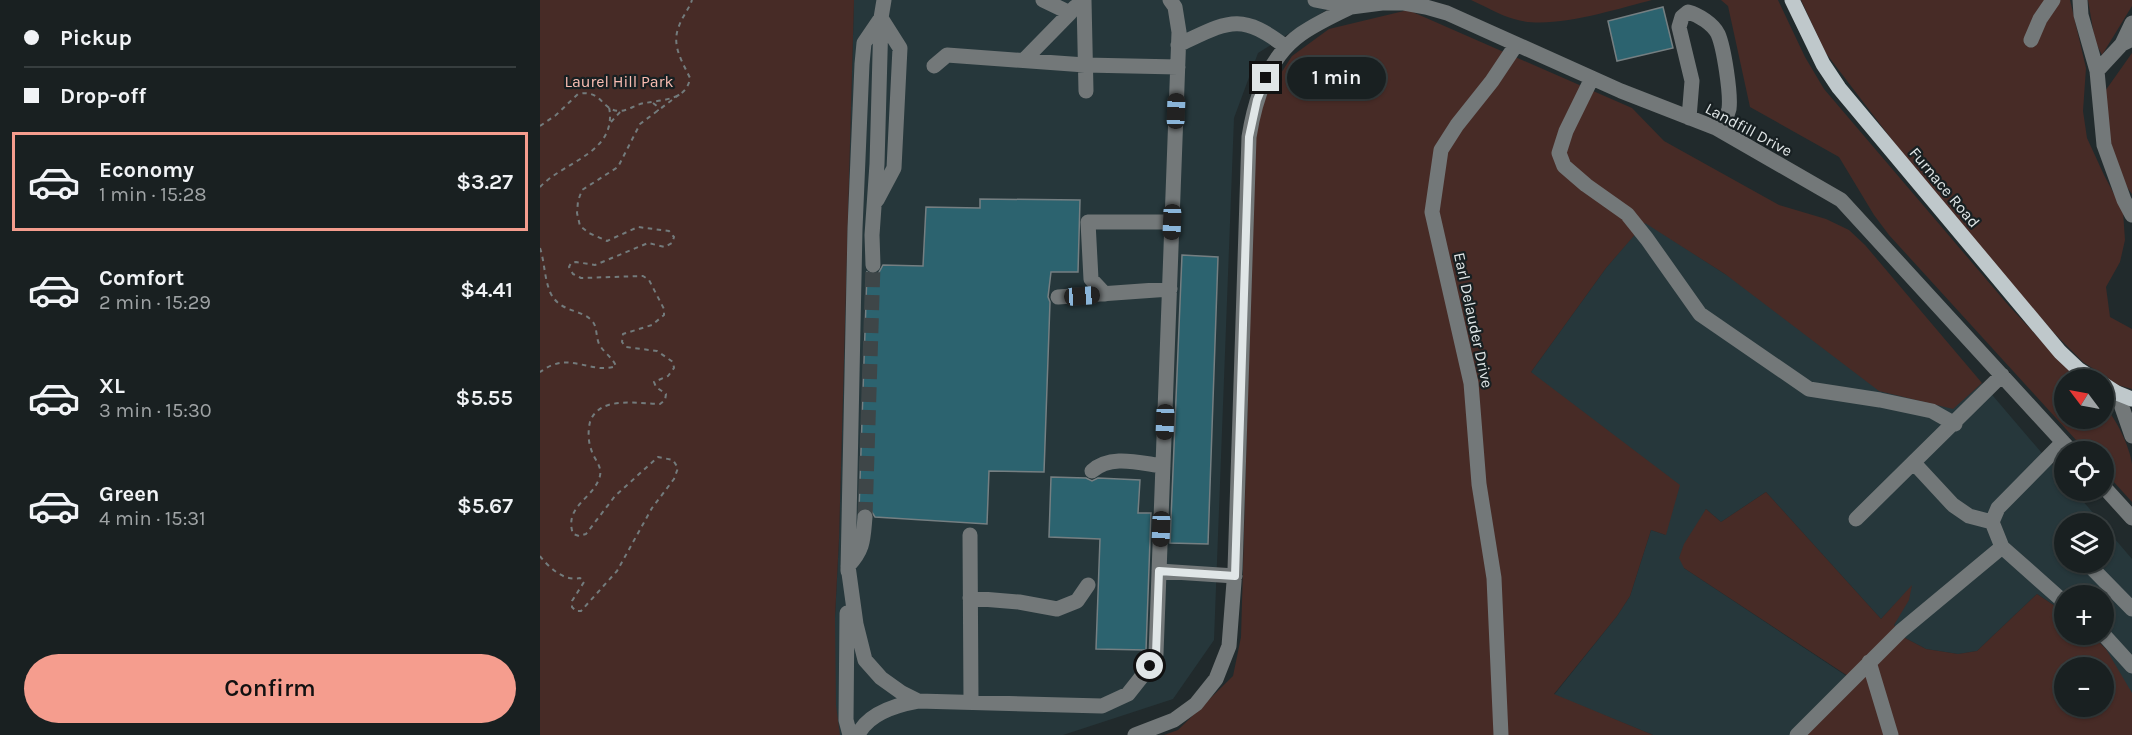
<!DOCTYPE html>
<html lang="en">
<head>
<meta charset="utf-8">
<style>
	:root { --surface:#192021; --page:#22282a; --text:#f1f3f6; --muted:#9fa3a5; --line:#373e3f; --accent:#f59d8e }
	body { margin:0; font-family:Karla,sans-serif; background:var(--page); color:var(--text); height:100vh; display:flex; flex-direction:column; font-size:22px; white-space:nowrap }
	* { box-sizing:border-box; margin:0 }
	p { font-size:20px; color:var(--muted) }
	.icon { flex:none; width:33px; height:33px; fill:none; stroke:currentColor; stroke-width:2; stroke-linecap:round; stroke-linejoin:round }
	.map { position:relative; flex:1; overflow:hidden }
	.sheet { display:flex; flex-direction:column; background:var(--surface); width:540px }
	.sheet>* { flex:none }
	.top-card { display:grid; align-content:center; height:132px; padding:0 24px; background:var(--surface) }
	.needle { width:39px; rotate:302deg }
	.fabs { position:absolute; left:1514px; top:369px; display:grid; gap:12px }
	.fabs a { display:grid; place-items:center; width:60px; height:60px; border-radius:50%; background:var(--surface); box-shadow:0 2px 4px #0004,0 0 0 2px var(--line); font-size:30px }
	.end { position:absolute; width:27px; height:27px; margin:-14px; border:8px solid #e0e6e7; background:#111; box-shadow:0 0 0 3px #111 }
	.from { border-radius:50% }
	.bubble { position:absolute; height:42px; border-radius:21px; background:var(--surface); box-shadow:0 2px 4px #0004,0 0 0 2px var(--line); font-size:20px; font-weight:600; line-height:42px; text-align:center }
	.car { position:absolute; width:18px; height:36px; margin:-18px -9px; border-radius:8px; box-shadow:0 0 4px 2px #0007; background:linear-gradient(#222 24%,#8ab4d8 0 40%,#222 0 76%,#8ab4d8 0 86%,#222 0) }
	.top-card b { display:flex; align-items:center; gap:21px; height:57px; font-size:22px }
	.top-card b+b { border-top:2px solid var(--line) }
	.top-card i { width:15px; height:15px; background:var(--text) }
	ul { padding:0; list-style:none }
	li { display:flex; align-items:center; gap:18px; height:99px; margin:0 12px 9px; padding:0 12px; border:3px solid transparent; border-radius:0px }
	li div { flex:1 }
	li b { display:block; font-size:22px }
	li em { font-style:normal; font-weight:600 }
	li.active { border-color:var(--accent) }
	li>.icon { width:54px; height:54px; stroke-width:1.5 }
	.primary-button { display:flex; gap:12px; margin-top:auto; padding:12px 24px }
	.primary-button a { flex:1; height:69px; border-radius:36px; background:var(--accent); color:#111; font-size:24px; font-weight:600; line-height:69px; text-align:center }
	main { display:flex; flex:1; min-height:0 }
	.map>svg:first-child { display:block }
</style>
</head>
<body>
<main>
<section class="sheet">
<div class="top-card">
<b><i class="from"></i>Pickup</b>
<b><i></i>Drop-off</b>
</div>
<ul>
<li class="active"><svg class="icon" aria-label="car" viewBox="0 0 24 24"><path d="M5 17H2v-5l4-1 3-4h7l3 4 3 1v5h-3M9 17h6M6 11h13"/><circle cx="7" cy="17" r="2"/><circle cx="17" cy="17" r="2"/></svg><div><b>Economy</b><p>1 min · 15:28</p></div><em>$3.27</em></li>
<li><svg class="icon" aria-label="car" viewBox="0 0 24 24"><path d="M5 17H2v-5l4-1 3-4h7l3 4 3 1v5h-3M9 17h6M6 11h13"/><circle cx="7" cy="17" r="2"/><circle cx="17" cy="17" r="2"/></svg><div><b>Comfort</b><p>2 min · 15:29</p></div><em>$4.41</em></li>
<li><svg class="icon" aria-label="car" viewBox="0 0 24 24"><path d="M5 17H2v-5l4-1 3-4h7l3 4 3 1v5h-3M9 17h6M6 11h13"/><circle cx="7" cy="17" r="2"/><circle cx="17" cy="17" r="2"/></svg><div><b>XL</b><p>3 min · 15:30</p></div><em>$5.55</em></li>
<li><svg class="icon" aria-label="car" viewBox="0 0 24 24"><path d="M5 17H2v-5l4-1 3-4h7l3 4 3 1v5h-3M9 17h6M6 11h13"/><circle cx="7" cy="17" r="2"/><circle cx="17" cy="17" r="2"/></svg><div><b>Green</b><p>4 min · 15:31</p></div><em>$5.67</em></li>
</ul>
<div class="primary-button"><a>Confirm</a></div>
</section>
<div class="map">
<svg width="1592" height="735" viewBox="0 0 1592 735">
	<rect width="100%" height="100%" fill="#212a2c"/>
	<path fill="#26373b" d="M314,0h488l-84,53 -24,65 -20,522 -41,59 -110,36h-234l10,-196z
		M1105,222l80,52 228,134 29,-25 82,96v11l10,1 28,32 -38,1v38h39v-37l29,34v175l-29,-28v-38h-39l-41,11 83,-30 -14,-14 11,-1v-38h-39v16l-27,-18 -60,57 -19,3 -32,-5 -21,-11 -11,-13 18,-39 -31,33 -115,-127 -45,30 -15,-13 -22,59 173,115 -50,52h-154l-99,-40 63,-79 13,-20 21,-66 15,5 -135,-163 75,-104z"/>
	<path fill="#472b26" fill-rule="evenodd" d="M0,0h314l-15,539 -4,78 1,88 4,30h-300z
		M931,0h181c-36,9 -102,31 -138,19 -15,-4 -29,-13 -43,-19z
		M1181,0h57l27,57 19,32 185,217 68,73 -13,1v38h39v-13c12,11 27,42 29,59 0,13 0,26 0,38l-29,-32v-18l-17,-1 -197,-216 -15,-20 -35,-58 -89,-50 -22,-101z
		M1261,0h269l16,68 -3,43 4,27 17,37 19,36 2,29 -5,22 -14,25 4,30 22,12v60l-14,-4 -35,-23 -29,-29 -129,-150 -100,-131z
		M1548,0h44v6l-30,49 -7,-14z
		M868,10l224,98 32,33 115,64 47,14 23,11 16,15 117,138 -29,26 -74,-18 -154,-117 -80,-51 -39,45 -75,104 149,113 -14,50 -15,-5 -21,66 -13,20 -63,78 99,41h-489l14,-5 55,-54 8,-39 15,-525 36,-56 37,-27z
		M1592,53v141c-21,-28 -25,-66 -29,-100z
		M1226,492l115,127 31,-34 -3,15 -15,25 11,13 21,11 32,5 19,-3 60,-57 27,18v22l28,1 14,14 26,44v42h-325l50,-53 -173,-114 -5,-10 5,-14 22,-35 15,13zM1524,668h39v38h-39z"/>
	<path fill="#2c636f" stroke="#757f82" stroke-width="1.5" d="M1123,7l10,41 -56,13 -9,-40z
		M440,199l100,1 -2,72h-27l-3,25 2,5 -6,170 -55,-1 -2,53 -112,-7 -5,-8 -5,-2 -6,3 8,-238 6,3 5,-1 5,-9 40,1 3,-59 54,1z
		M642,255l36,2 -10,287 -38,-1z
		M511,477l35,1 6,3 6,-3 42,2 -2,33h13l-5,137 -50,-1 4,-110 -51,-2z"/>
	<g fill="none" stroke-linecap="round" stroke-linejoin="round">
		<path stroke="#3e4648" stroke-width="15" stroke-dasharray="15 8" stroke-linecap="butt" d="M325,517l8,-252"/>
		<path stroke="#737b7c" stroke-width="2" stroke-dasharray="4.5 4.5" stroke-linecap="butt" d="M113,103l5,4v4
			M71,122l10,-11
			M0,126l16,-11 22,-21c24,-5 23,16 41,17 9,0 17,-7 26,-8 17,-3 42,-3 45,-25 -8,-17 -19,-33 -11,-52 3,-9 10,-17 13,-26
			M0,187c24,-26 78,-34 69,-80
			M0,248c5,15 4,31 11,46 10,19 32,15 42,28 4,5 3,15 6,22 5,9 13,13 17,22 -21,8 -43,-10 -63,-1 -5,1 -9,5 -13,7
			M0,556c9,12 25,26 40,22l3,2 1,2 -12,19v6l4,4h5l36,-40 35,-63 22,-29 4,-11 -5,-8 -15,-3 -43,39 -29,38 -7,2 -6,-2c-9,-27 18,-34 26,-55 5,-12 -5,-19 -8,-30 -3,-8 -3,-19 -1,-27 9,-27 48,-18 70,-18l5,-4 1,-6 -10,-7 -2,-5 14,-6 6,-8 -1,-6 -16,-11 -31,-4 -4,-5 1,-8 29,-9 12,-10v-6l-15,-29 -6,-4 -62,2 -8,-4 -4,-7 2,-4 5,-1 19,3 53,-22 17,4 7,-4 2,-6 -5,-6 -31,-4 -31,14 -18,-8 -9,-7 -3,-13 1,-12 4,-11 36,-23 22,-43 40,-30"/>
		<path stroke="#737879" stroke-width="15" d="M503,0l27,13 5,-6
			M544,0l2,91
			M775,0l36,7 31,-4h22l22,4 21,6 174,78 95,37 125,72 231,252
			M1540,0l1,15 16,56 7,74 20,55 8,15
			M1491,40l9,-21 13,-19
			M1582,44l10,-21
			M638,45c50,-23 61,-34 108,2
			M485,59l45,-46
			M394,66l13,-11 138,10 93,2
			M1557,71l25,-27 10,-5
			M1052,78l-26,53 -7,22 5,13 22,19 41,29 20,25 53,75 109,75 71,11 52,11 23,13
			M1149,118l3,-37 -13,-54 3,-10 6,-5c11,3 25,12 30,22 6,14 13,60 11,75 -2,7 -5,15 -8,22
			M337,200l17,-32 6,-120 -19,-30
			M333,265l-1,-30 5,-71 4,-146 3,-18
			M565,294l-14,-15 -3,-57h84
			M518,297l112,-8
			M1577,393l15,43
			M1523,442l-65,66 -6,14 10,25 62,55
			M1374,463l39,42 16,11 23,6
			M552,471c19,-17 47,-8 71,-5
			M1563,486l29,32
			M325,517c-2,22 -1,32 -17,49l8,58 9,36 16,18 21,15 16,8 184,5 26,-12 23,-29 5,-11 23,-622 -4,-25 -5,-7
			M1316,519l146,-144
			M430,535l1,167
			M1522,538l2,3
			M1546,562l46,47
			M308,571l7,-342 7,-165 2,-21 17,-25
			M619,571l76,5
			M430,598l49,4 38,7 20,-8 11,-16
			M307,613l-1,107 4,15
			M1563,634l29,32
			M1329,662l22,73
			M318,735c10,-22 38,-30 60,-34
			M595,735l39,-15 22,-16 20,-25 13,-33 6,-77 14,-432c6,-38 19,-80 52,-103 16,-11 33,-19 50,-27
			M961,735l-7,-157 -15,-94 -8,-101 -39,-171 9,-62 16,-25 35,-44 24,-36
			M1257,735l104,-104 101,-84"/>
		<path stroke="#bfc8cb" stroke-width="15" d="M1252,0l31,64 16,24 221,264 18,17 17,11
			M1563,384l14,9 15,6"/>
	</g>
	<g fill="none" stroke-linecap="round" stroke-linejoin="round">
		<path stroke="#e0e6e7" stroke-width="8" d="M610,666l6,-12 3,-83 76,5 14,-439 8,-37 9,-22"/>
	</g>
	<g text-anchor="middle" stroke-width="4.5" stroke-linejoin="round" paint-order="stroke">
		<g font-size="16" fill="#fabdb2" stroke="#182022">
			<text x="79" y="87">Laurel Hill Park</text>
		</g>
		<g font-size="16" fill="#e0e6e7" stroke="#182022">
			<text transform="translate(1209 129) rotate(28)" y="6">Landfill Drive</text>
			<text transform="translate(1405 187) rotate(50)" y="6">Furnace Road</text>
			<text transform="translate(934 320) rotate(78)" y="6">Earl Delauder Drive</text>
		</g>
	</g>
</svg>
<div class="fabs">
<a><svg class="needle" viewBox="-14 -14 28 28"><path d="M0-13l5 13h-10z" fill="#e53935"/><path d="M0 13l5-13h-10z" fill="#9fa3a5"/></svg></a>
<a><svg class="icon" aria-label="locate" viewBox="0 0 24 24"><circle cx="12" cy="12" r="6"/><path d="M12 2v4M12 18v4M2 12h4M18 12h4"/></svg></a>
<a><svg class="icon" aria-label="layers" viewBox="0 0 24 24"><path d="M12 4l9 5-9 5-9-5zM3 14l9 5 9-5"/></svg></a>
<a>+</a>
<a>−</a>
</div>
<i class="end from" style="left:610px;top:666px"></i>
<i class="end" style="left:726px;top:78px"></i>
<div class="bubble" style="left:747px;top:57px;width:99px">1 min</div>
<i class="car" style="left:636px;top:111px;rotate:2deg"></i>
<i class="car" style="left:632px;top:222px;rotate:182deg"></i>
<i class="car" style="left:542px;top:296px;rotate:86deg"></i>
<i class="car" style="left:625px;top:422px;rotate:182deg"></i>
<i class="car" style="left:621px;top:529px;rotate:182deg"></i>
</div>
</main>
</body>
</html>
